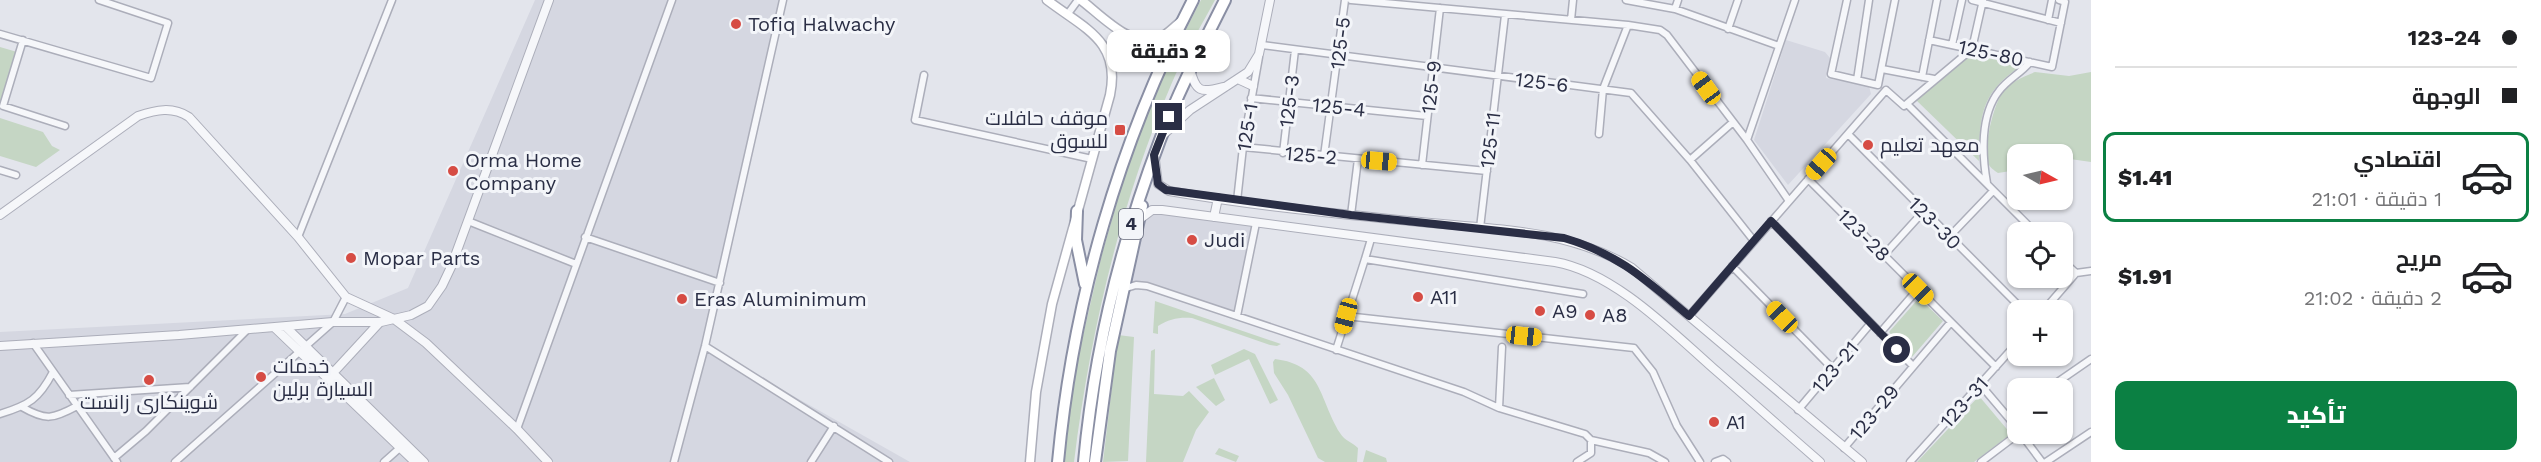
<!DOCTYPE html>
<html lang="ar">
<head>
<meta charset="utf-8">
<style>
	:root { --surface:#fff; --page:#f2f2f2; --text:#202124; --muted:#757577; --line:#e0e0e0; --accent:#0b8043 }
	body { margin:0; font-family:"Work Sans",Cairo,sans-serif; background:var(--page); color:var(--text); direction:rtl; height:100vh; display:flex; flex-direction:column; font-size:22px; white-space:nowrap }
	* { box-sizing:border-box; margin:0 }
	p { font-size:20px; color:var(--muted) }
	.icon { flex:none; width:33px; height:33px; fill:none; stroke:currentColor; stroke-width:2; stroke-linecap:round; stroke-linejoin:round }
	.map { position:relative; flex:1; overflow:hidden; direction:ltr }
	.side { display:flex; flex-direction:column; background:var(--surface); width:450px }
	.side>* { flex:none }
	.guide { display:grid; align-content:center; height:132px; padding:0 24px; background:var(--surface) }
	.needle { width:39px; rotate:98deg }
	.tools { position:absolute; left:2007px; top:144px; display:grid; gap:12px }
	.tools a { display:grid; place-items:center; width:66px; height:66px; border-radius:12px; background:var(--surface); box-shadow:0 2px 4px #0004; font-size:30px }
	.end { position:absolute; width:27px; height:27px; margin:-14px; border:8px solid #2a2e45; background:#fff; box-shadow:0 0 0 3px #fff }
	.from { border-radius:50% }
	.bubble { position:absolute; height:42px; border-radius:12px; background:var(--surface); box-shadow:0 2px 4px #0004; font-size:20px; font-weight:800; line-height:42px; text-align:center; direction:rtl }
	.car { position:absolute; width:18px; height:36px; margin:-18px -9px; border-radius:8px; box-shadow:0 0 4px 2px #0007; background:linear-gradient(#f5c518 24%,#345 0 40%,#f5c518 0 76%,#345 0 86%,#f5c518 0) }
	.guide b { display:flex; align-items:center; gap:21px; height:57px; font-size:22px }
	.guide b+b { border-top:2px solid var(--line) }
	.guide i { width:15px; height:15px; background:var(--text) }
	ul { padding:0; list-style:none }
	li { display:flex; align-items:center; gap:18px; height:90px; margin:0 12px 9px; padding:0 12px; border:3px solid transparent; border-radius:12px }
	li div { flex:1 }
	li b { display:block; font-size:22px }
	li em { font-style:normal; font-weight:800 }
	li.active { border-color:var(--accent) }
	li>.icon { width:54px; height:54px; stroke-width:1.5 }
	.button { display:flex; gap:12px; margin-top:auto; padding:12px 24px }
	.button a { flex:1; height:69px; border-radius:12px; background:var(--accent); color:#fff; font-size:24px; font-weight:800; line-height:69px; text-align:center }
	main { display:flex; flex:1; min-height:0 }
	.map>svg:first-child { display:block }
</style>
</head>
<body>
<main>
<section class="side">
<div class="guide">
<b><i class="from"></i>123-24</b>
<b><i></i>الوجهة</b>
</div>
<ul>
<li class="active"><svg class="icon" aria-label="car" viewBox="0 0 24 24"><path d="M5 17H2v-5l4-1 3-4h7l3 4 3 1v5h-3M9 17h6M6 11h13"/><circle cx="7" cy="17" r="2"/><circle cx="17" cy="17" r="2"/></svg><div><b>اقتصادي</b><p>1 دقيقة · 21:01</p></div><em>$1.41</em></li>
<li><svg class="icon" aria-label="car" viewBox="0 0 24 24"><path d="M5 17H2v-5l4-1 3-4h7l3 4 3 1v5h-3M9 17h6M6 11h13"/><circle cx="7" cy="17" r="2"/><circle cx="17" cy="17" r="2"/></svg><div><b>مريح</b><p>2 دقيقة · 21:02</p></div><em>$1.91</em></li>
</ul>
<div class="button"><a>تأكيد</a></div>
</section>
<div class="map">
<svg width="2091" height="462" viewBox="0 0 2091 462">
	<rect width="100%" height="100%" fill="#e3e5ec"/>
	<path fill="#d5d7e1" d="M535,0h249l-79,346 205,116h-910v-130l345,-18 63,-26z
		M1786,40l39,12 5,6 -4,20 43,8 2,8 -83,91 -34,-45z
		M1149,212l107,11 -19,93 -90,-30 -23,1 16,-69z"/>
	<path fill="#c5d6c4" d="M1201,0h14c-15,28 -32,56 -44,85 -51,119 -81,248 -97,377h-10l11,-92 27,-116 21,-73 36,-99z
		M0,47l17,5 -17,54z
		M1973,52l51,12c-43,28 -44,49 -45,97l-63,-61z
		M2035,72l34,4 22,-4v90l-28,-4 -1,-4h-44l-1,16 -19,3c-4,-3 -8,-5 -10,-10 -5,-13 5,-56 13,-68 7,-12 21,-18 34,-23z
		M0,118l43,14 9,14 8,4 -24,17 -36,-11z
		M1919,298l24,23 -31,36 -23,-25z
		M1155,301l126,43 -4,2 -7,-1 -78,-27c-13,-1 -23,1 -34,8v8l-5,-1z
		M1118,335l16,2 -6,124 -25,1z
		M1155,349l-1,45 29,2 6,-5 20,21 -13,18 -13,32h-37l5,-111z
		M1244,349l11,5 23,46 -8,4 -21,-45 -34,16 -4,-10z
		M1275,359c48,6 43,38 65,74 5,8 12,9 18,15l-1,14h-32l-7,-4 -30,-63 -14,-22 -1,-11z
		M1214,378l11,22 -9,6 -20,-19z
		M1979,396l32,38 -37,28h-57z
		M1219,448l20,8 -3,6 -21,-8z
		M1366,450l20,8 1,4h-24z"/>
	<g fill="none" stroke-linecap="round" stroke-linejoin="round">
		<defs>
			<path id="minor" d="M1351,0l277,25 32,5 7,5 80,105 42,61
				M1626,0l49,9 104,37
				M1847,0l-16,74 47,11
				M1972,0l89,23
				M1675,9l3,-9
				M1067,15l11,-15
				M1571,20l2,-20
				M2048,20l4,-20
				M1728,29l10,-29
				M0,34l151,44 17,-55 -69,-23
				M23,40l-20,66 62,20
				M1929,40l123,27 13,-65 -6,-2
				M1262,45l369,48 59,67 64,81
				M1952,45l10,-45
				M1882,69l52,10
				M924,75l-9,45 177,39
				M1922,77l15,-77
				M1857,80l12,-80
				M1878,85l17,-85
				M1251,98l176,18
				M1907,104l128,128
				M1599,134l4,-45 25,-64
				M1848,134l175,176
				M1747,140l48,-140
				M1243,147l244,24
				M1283,153l12,-103
				M1324,156l21,-156
				M1690,160l42,-37
				M1422,165l18,-157
				M0,170l16,5
				M1808,179l188,188
				M1987,183c-5,-28 -7,-68 12,-92 9,-12 21,-17 31,-29
				M1237,201l6,-54 16,-90
				M1351,215l7,-56
				M468,221l108,43
				M1771,221l142,145
				M1480,228l25,-213
				M298,237l94,-237
				M585,237l135,46
				M1949,237l44,-46
				M1371,239l-6,20 218,35
				M1884,255l39,-43
				M2062,260l14,13
				M1732,266l101,103
				M1123,289l13,-4 11,1 317,106 35,16 3,-61
				M2044,310l32,-37 15,-2
				M1237,316l19,-93
				M1346,316l288,32 19,24 24,54 23,36
				M1689,316l197,-226 18,16 68,-57 11,-49
				M1880,333l38,-44
				M33,343l84,119
				M705,346l184,116
				M1336,350l29,-91
				M1979,383l39,46
				M2049,388l42,-29
				M69,395l121,-8
				M22,407c24,14 31,12 55,-1
				M1499,408l86,26 6,6v13l-14,9
				M1798,410l73,-87
				M0,414c29,-9 39,-15 53,-42
				M2008,417l10,-7
				M517,429l155,-429
				M2021,434l21,28
				M1591,440l58,13 16,9
				M1844,448l107,-126
				M114,458l32,-27 101,-101
				M175,462l158,-140 13,-25
				M384,462l18,-16
				M674,462l31,-116 78,-346
				M811,462l23,-36
				M1715,462l8,-3 4,3
				M1910,462l108,-120
				M1981,462l37,-28
				M2046,462l45,-30"/>
			<path id="tertiary" d="M1190,69c6,23 10,24 33,18
				M1240,80l13,6
				M1164,134l26,-24 58,-38 11,-18 11,-54
				M1155,160l3,24 11,7c80,14 161,22 241,30 75,8 156,6 222,47l230,194
				M0,215l138,-99c18,-6 34,-10 51,1l109,120 48,60 48,22 32,24 91,86 31,33
				M1214,217l4,-19
				M1140,219l12,-9h10l393,52c58,10 115,68 158,106 36,31 71,63 107,94
				M286,327l138,135
				M275,328l140,134
				M0,346l179,-11 154,-13h48l30,-7 17,-9 14,-20 9,-19 98,-267
				M332,374l48,-52"/>
			<path id="secondary" d="M1081,0c20,15 51,50 79,38 8,-4 15,-12 23,-18
				M1030,462l6,-70 16,-88 58,-209c11,-54 -25,-66 -63,-95"/>
			<path id="trunk" d="M1077,211l-1,29 9,44
				M1058,462c15,-161 61,-319 135,-462
				M1084,462c10,-110 37,-219 76,-322 18,-48 42,-94 65,-140
				M1095,462l15,-111 32,-145"/>
		</defs>
		<use href="#minor" stroke="#acaeba" stroke-width="9"/>
		<use href="#tertiary" stroke="#acaeba" stroke-width="10"/>
		<use href="#secondary" stroke="#acaeba" stroke-width="11"/>
		<use href="#trunk" stroke="#8a8fa4" stroke-width="14"/>
		<use href="#minor" stroke="#f6f7fa" stroke-width="6"/>
		<use href="#tertiary" stroke="#f6f7fa" stroke-width="8"/>
		<use href="#secondary" stroke="#fff" stroke-width="8"/>
		<use href="#trunk" stroke="#fff" stroke-width="10"/>
	</g>
	<g fill="none" stroke-linecap="round" stroke-linejoin="round">
		<path stroke="#2a2e45" stroke-width="8" d="M1169,117l-15,38 4,29 8,6 185,25 213,23c55,16 83,43 125,78l82,-95 126,129"/>
	</g>
	<g fill="#d64c44" stroke="#f3f5f9" stroke-width="2">
		<circle cx="736" cy="24" r="6"/>
		<rect x="1114" y="124" width="12" height="12" rx="3"/>
		<circle cx="1868" cy="145" r="6"/>
		<circle cx="453" cy="171" r="6"/>
		<circle cx="1192" cy="240" r="6"/>
		<circle cx="351" cy="258" r="6"/>
		<circle cx="1418" cy="297" r="6"/>
		<circle cx="682" cy="299" r="6"/>
		<circle cx="1540" cy="311" r="6"/>
		<circle cx="1590" cy="315" r="6"/>
		<circle cx="261" cy="377" r="6"/>
		<circle cx="149" cy="380" r="6"/>
		<circle cx="1714" cy="422" r="6"/>
	</g>
	<g text-anchor="middle" stroke-width="6" stroke-linejoin="round" paint-order="stroke">
		<rect fill="#f3f5f9" stroke="#666a7b" stroke-width="1.5" x="1119" y="209" width="24" height="30" rx="4.5"/>
		<g font-size="18" font-weight="bold" fill="#2a2e45">
			<text x="1131" y="230">4</text>
		</g>
		<g font-size="20" fill="#2a2e45" stroke="#f3f5f9" text-anchor="start">
			<text x="748" y="31">Tofiq Halwachy</text>
			<text x="1108" y="125" text-anchor="end">موقف حافلات<tspan x="1108" dy="23">للسوق</tspan></text>
			<text x="1880" y="152">معهد تعليم</text>
			<text x="465" y="167">Orma Home<tspan x="465" dy="23">Company</tspan></text>
			<text x="1204" y="247">Judi</text>
			<text x="363" y="265">Mopar Parts</text>
			<text x="1430" y="304">A11</text>
			<text x="694" y="306">Eras Aluminimum</text>
			<text x="1552" y="318">A9</text>
			<text x="1602" y="322">A8</text>
			<text x="273" y="373">خدمات<tspan x="273" dy="23">السیارة برلین</tspan></text>
			<text x="149" y="409" text-anchor="middle">شوینکاری زانست</text>
			<text x="1726" y="429">A1</text>
		</g>
		<g font-size="20" fill="#2a2e45" stroke="#f3f5f9">
			<text transform="translate(1340 43) rotate(-83)" y="7">125-5</text>
			<text transform="translate(1991 53) rotate(12)" y="7">125-80</text>
			<text transform="translate(1542 82) rotate(7)" y="7">125-6</text>
			<text transform="translate(1431 87) rotate(-83)" y="7">125-9</text>
			<text transform="translate(1289 101) rotate(-83)" y="7">125-3</text>
			<text transform="translate(1339 107) rotate(6)" y="7">125-4</text>
			<text transform="translate(1247 127) rotate(-81)" y="7">125-1</text>
			<text transform="translate(1490 140) rotate(-83)" y="7">125-11</text>
			<text transform="translate(1311 155) rotate(5)" y="7">125-2</text>
			<text transform="translate(1935 223) rotate(45)" y="7">123-30</text>
			<text transform="translate(1864 235) rotate(45)" y="7">123-28</text>
			<text transform="translate(1835 367) rotate(-50)" y="7">123-21</text>
			<text transform="translate(1964 402) rotate(-48)" y="7">123-31</text>
			<text transform="translate(1874 412) rotate(-50)" y="7">123-29</text>
		</g>
	</g>
</svg>
<div class="tools">
<a><svg class="needle" viewBox="-14 -14 28 28"><path d="M0-13l5 13h-10z" fill="#e53935"/><path d="M0 13l5-13h-10z" fill="#757577"/></svg></a>
<a><svg class="icon" aria-label="locate" viewBox="0 0 24 24"><circle cx="12" cy="12" r="6"/><path d="M12 2v4M12 18v4M2 12h4M18 12h4"/></svg></a>
<a>+</a>
<a>−</a>
</div>
<i class="end from" style="left:1897px;top:350px"></i>
<i class="end" style="left:1169px;top:117px"></i>
<div class="bubble" style="left:1107px;top:30px;width:123px">2 دقيقة</div>
<i class="car" style="left:1706px;top:88px;rotate:324deg"></i>
<i class="car" style="left:1379px;top:161px;rotate:95deg"></i>
<i class="car" style="left:1821px;top:164px;rotate:222deg"></i>
<i class="car" style="left:1918px;top:289px;rotate:135deg"></i>
<i class="car" style="left:1346px;top:316px;rotate:195deg"></i>
<i class="car" style="left:1782px;top:317px;rotate:316deg"></i>
<i class="car" style="left:1524px;top:336px;rotate:96deg"></i>
</div>
</main>
</body>
</html>
